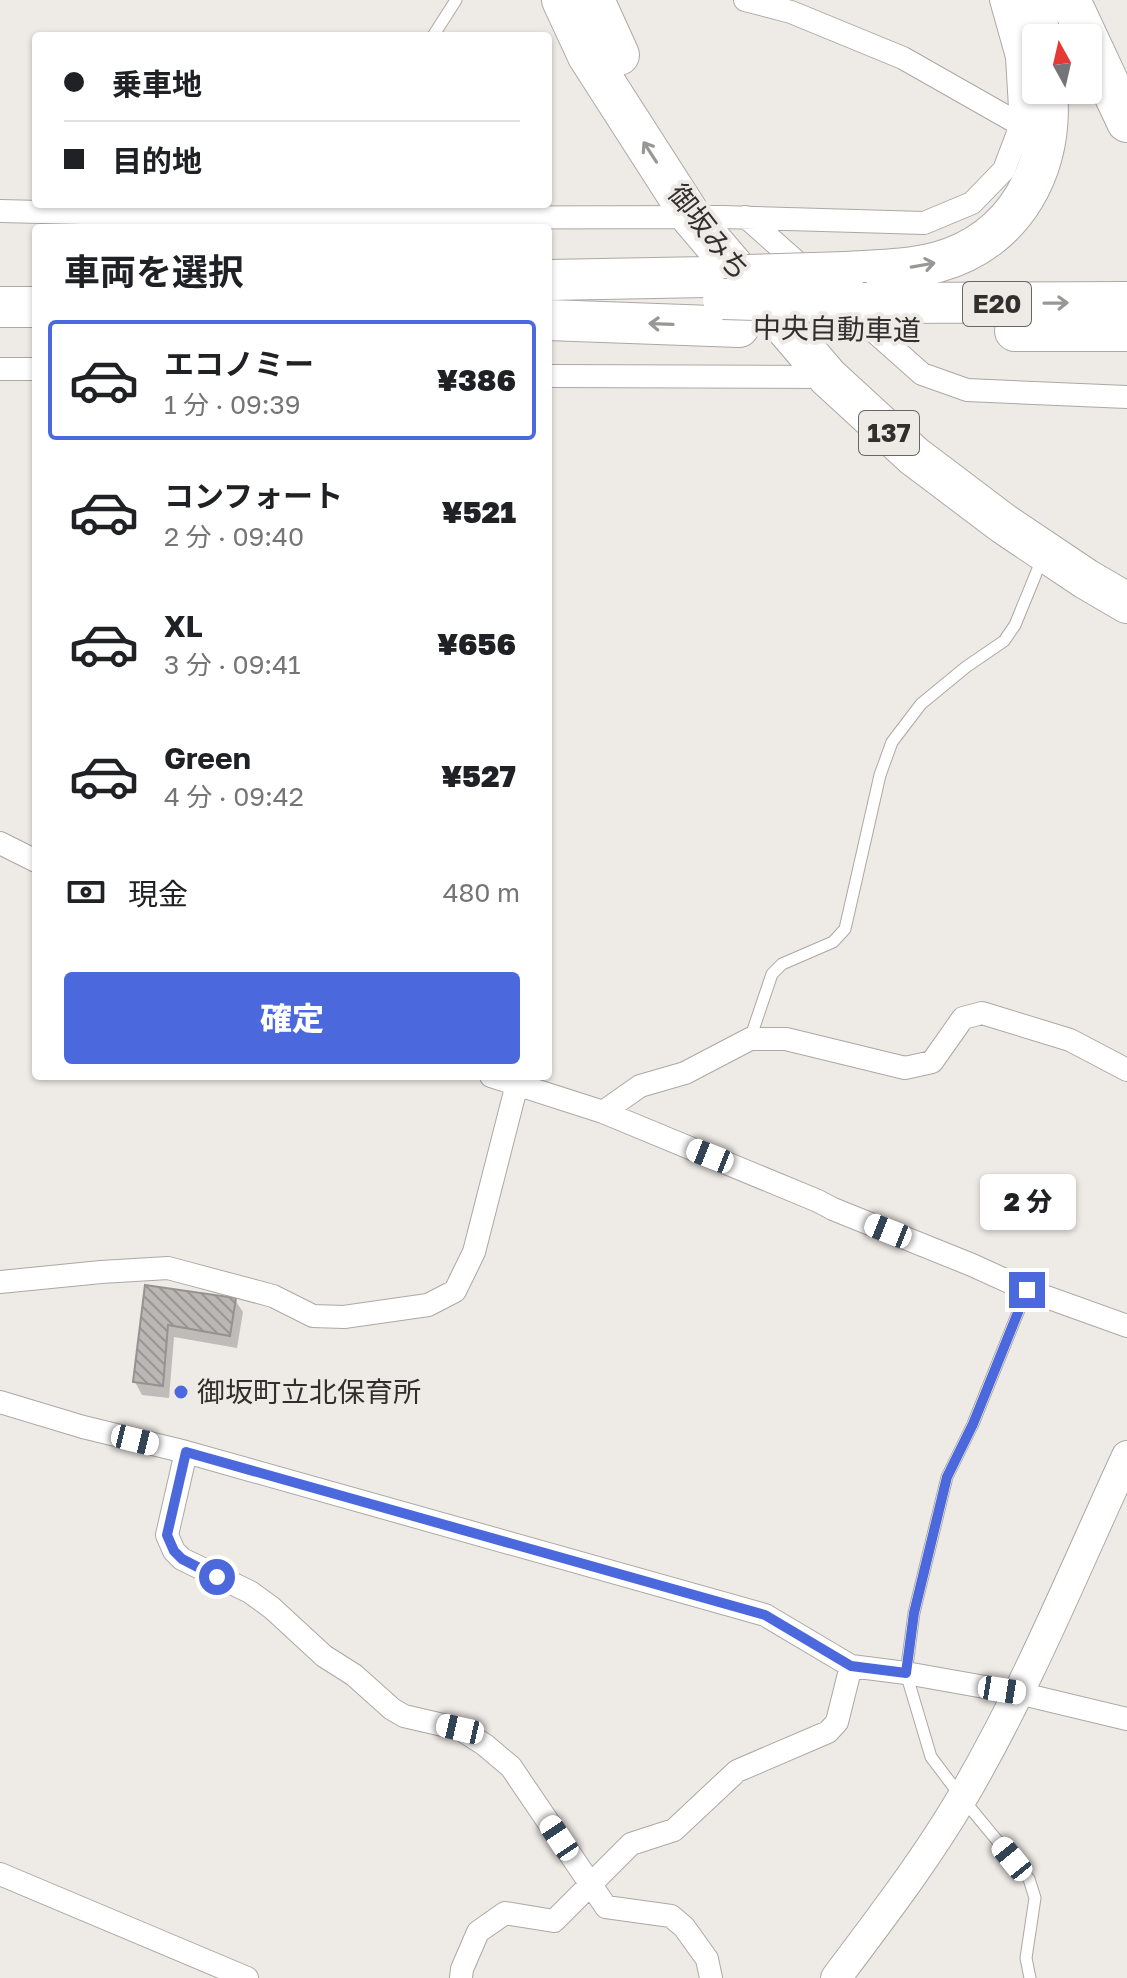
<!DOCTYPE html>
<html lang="ja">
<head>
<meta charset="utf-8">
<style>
	:root { --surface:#fff; --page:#f6f6f6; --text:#202124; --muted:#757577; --line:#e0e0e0; --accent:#4b69dd }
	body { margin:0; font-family:"Golos Text","Noto Sans JP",sans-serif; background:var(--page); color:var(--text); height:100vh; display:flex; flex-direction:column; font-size:30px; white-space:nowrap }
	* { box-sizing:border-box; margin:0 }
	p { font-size:26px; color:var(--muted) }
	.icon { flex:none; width:44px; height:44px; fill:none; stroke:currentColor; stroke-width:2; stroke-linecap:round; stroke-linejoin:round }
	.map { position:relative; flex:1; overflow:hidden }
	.side { position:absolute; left:32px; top:224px; width:520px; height:856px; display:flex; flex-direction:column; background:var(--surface); border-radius:8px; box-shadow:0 2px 6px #0004 }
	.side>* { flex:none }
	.guide { position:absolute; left:32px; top:32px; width:520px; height:176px; border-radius:8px; box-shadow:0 2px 6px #0004; display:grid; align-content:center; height:176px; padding:0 32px; background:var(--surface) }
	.needle { width:52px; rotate:352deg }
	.fabs { position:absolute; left:1022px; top:24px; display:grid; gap:16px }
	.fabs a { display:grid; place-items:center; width:80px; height:80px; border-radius:8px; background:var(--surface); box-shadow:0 2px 6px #0004; font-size:40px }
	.end { position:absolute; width:36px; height:36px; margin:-18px; border:10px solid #4b69dd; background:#fff; box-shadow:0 0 0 4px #fff }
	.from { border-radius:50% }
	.bubble { position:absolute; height:56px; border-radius:8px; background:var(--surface); box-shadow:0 2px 6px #0004; font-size:26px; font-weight:800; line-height:56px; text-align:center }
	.car { position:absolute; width:24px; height:48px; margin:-24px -12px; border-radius:10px; box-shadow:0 0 6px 2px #0007; background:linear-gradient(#fff 24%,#345 0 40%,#fff 0 76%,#345 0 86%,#fff 0) }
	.guide b { display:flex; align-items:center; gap:28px; height:76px; font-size:30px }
	.guide b+b { border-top:2px solid var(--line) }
	.guide i { width:20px; height:20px; background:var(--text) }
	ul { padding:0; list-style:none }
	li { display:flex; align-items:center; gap:24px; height:120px; margin:0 16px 12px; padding:0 16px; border:4px solid transparent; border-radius:8px }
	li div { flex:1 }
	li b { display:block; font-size:30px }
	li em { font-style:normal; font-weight:800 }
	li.on { border-color:var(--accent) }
	li>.icon { width:72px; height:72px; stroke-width:1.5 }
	h2 { padding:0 32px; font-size:36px; line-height:96px }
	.pay { display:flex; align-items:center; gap:20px; height:88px; padding:0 32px; font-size:30px }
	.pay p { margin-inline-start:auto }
	.action { display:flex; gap:16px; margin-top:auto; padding:16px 32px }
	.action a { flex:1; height:92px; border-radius:8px; background:var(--accent); color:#fff; font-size:32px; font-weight:800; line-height:92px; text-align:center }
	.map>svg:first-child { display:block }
</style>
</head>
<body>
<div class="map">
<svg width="1127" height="1978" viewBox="0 0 1127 1978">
	<defs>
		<pattern id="building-back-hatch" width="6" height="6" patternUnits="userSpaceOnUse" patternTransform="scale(2)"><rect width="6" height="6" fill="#bbb7b4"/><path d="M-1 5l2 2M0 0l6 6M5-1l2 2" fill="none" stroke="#989593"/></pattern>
	</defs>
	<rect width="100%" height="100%" fill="#eeeae6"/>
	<path fill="#0003" d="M147,1288l88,12 8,12 -6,36 -63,-11 -5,61 -27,-3 -7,-13z"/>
	<path fill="url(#building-back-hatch)" stroke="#96928f" stroke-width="2" d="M145,1285l91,13 -6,38 -62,-11 -5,61 -30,-4z"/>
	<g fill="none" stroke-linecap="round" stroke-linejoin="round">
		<defs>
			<path id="lane" d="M433,36l23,-36
				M750,1039l22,-65 10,-10 51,-22 12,-13 35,-154 12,-33 29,-38 45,-37 38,-26 11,-16 27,-66
				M1027,1290l-54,134 -26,53 -33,136 -8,60 25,84 31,41 67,81 6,19 -9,60 4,20"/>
			<path id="street" d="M745,0l46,12 112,46 118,67
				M0,211l288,7 435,-1 201,6 48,-20 32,-33 17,-45 -4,-68 -16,-57
				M746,217l62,55
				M842,303l80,71 45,16 160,7
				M0,369h36
				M548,376l280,1
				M0,843l36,18
				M491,1076l112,36 215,89 15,8 139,56 55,25 100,36
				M603,1112l37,-26 45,-13 65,-34h36l119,29 27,-6 31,-44 19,-5 88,27 57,30
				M0,1282l101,-10 67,-4 105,28 40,20 31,1 84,-12 27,-14 19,-39 43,-168
				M0,1402l83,25 103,25 579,163 86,51 55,7 112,20 109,26
				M186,1452l-19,83 7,16 8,8 68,33 22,16 52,48 30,19 38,34 12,7 56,13 25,16 26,22 95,140 65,9 13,11 23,32 4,19
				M0,1874l247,104
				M461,1978l1,-9 16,-37 27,-19 49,8 77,-77 43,-14 63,-59 91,-39 9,-10 14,-56"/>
			<path id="secondary" d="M836,1978c44,-59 89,-117 126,-180 64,-109 112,-227 165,-342"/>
			<path id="highway" d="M562,0l26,56 104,162 136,159 86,79 90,68 82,55 41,24
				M594,0l25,55
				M1032,0l9,38
				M1070,0l57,122
				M846,272c30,-2 62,-2 92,-10 78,-22 116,-94 109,-172
				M548,280l159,-3
				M866,303l261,-1
				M0,307h36
				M548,320l191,7
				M1015,331h112"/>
		</defs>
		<use href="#lane" stroke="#aca8a5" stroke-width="13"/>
		<use href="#street" stroke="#aca8a5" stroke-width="24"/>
		<use href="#secondary" stroke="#aca8a5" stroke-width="32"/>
		<use href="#highway" stroke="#aca8a5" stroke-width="42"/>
		<use href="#lane" stroke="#fff" stroke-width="11"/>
		<use href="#street" stroke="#fff" stroke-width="22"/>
		<use href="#secondary" stroke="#fff" stroke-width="30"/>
		<use href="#highway" stroke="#fff" stroke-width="40"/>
		<defs>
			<path id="highway-bridge" d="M747,275l99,-3
				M723,299l143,4"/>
		</defs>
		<use href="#highway-bridge" stroke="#aca8a5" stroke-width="42" stroke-linecap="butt"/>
		<use href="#highway-bridge" stroke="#fff" stroke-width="40"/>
	</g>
	<defs><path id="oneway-shaft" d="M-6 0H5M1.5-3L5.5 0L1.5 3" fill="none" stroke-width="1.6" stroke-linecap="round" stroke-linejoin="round" transform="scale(2)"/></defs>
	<g stroke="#989796">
		<use href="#oneway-shaft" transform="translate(650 152) rotate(-123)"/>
		<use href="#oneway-shaft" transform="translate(923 265) rotate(-10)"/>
		<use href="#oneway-shaft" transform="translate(1056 303) rotate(-1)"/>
		<use href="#oneway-shaft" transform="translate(661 324) rotate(-178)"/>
	</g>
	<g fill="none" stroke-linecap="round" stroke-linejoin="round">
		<path stroke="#4b69dd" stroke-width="10" d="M217,1577l-35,-18 -8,-8 -7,-16 19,-83 579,163 86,51 55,7 8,-60 33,-136 26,-53 54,-134"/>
	</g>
	<circle fill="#4b69dd" stroke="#eeeae6" stroke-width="3" cx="181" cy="1392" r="8"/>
	<g text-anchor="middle" stroke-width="8" stroke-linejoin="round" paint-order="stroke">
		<g fill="#eeeae6" stroke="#696764" stroke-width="2">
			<rect x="963" y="282" width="68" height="44" rx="6"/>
			<rect x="859" y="411" width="60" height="44" rx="6"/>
		</g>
		<g font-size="26" font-weight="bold" fill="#302f2d">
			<text x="997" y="313">E20</text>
			<text x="889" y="442">137</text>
		</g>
		<g font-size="28" fill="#302f2d" stroke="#eeeae6">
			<text transform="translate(709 232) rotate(52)" y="10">御坂みち</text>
			<text transform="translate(837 329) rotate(1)" y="10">中央自動車道</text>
		</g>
		<g font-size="28" fill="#302f2d" stroke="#eeeae6" text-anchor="start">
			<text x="197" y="1402">御坂町立北保育所</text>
		</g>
	</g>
</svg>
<div class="fabs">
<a><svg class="needle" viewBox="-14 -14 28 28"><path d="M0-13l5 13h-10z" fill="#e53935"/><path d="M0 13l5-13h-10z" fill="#757577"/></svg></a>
</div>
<i class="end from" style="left:217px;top:1577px"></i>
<i class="end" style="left:1027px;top:1290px"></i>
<div class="bubble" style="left:980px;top:1174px;width:96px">2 分</div>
<i class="car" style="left:710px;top:1156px;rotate:292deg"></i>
<i class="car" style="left:888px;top:1231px;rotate:292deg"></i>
<i class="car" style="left:135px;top:1440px;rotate:104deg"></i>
<i class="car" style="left:1002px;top:1690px;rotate:99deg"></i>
<i class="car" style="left:460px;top:1729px;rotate:283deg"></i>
<i class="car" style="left:559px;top:1838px;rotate:326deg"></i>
<i class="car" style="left:1012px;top:1859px;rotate:321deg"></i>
<div class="guide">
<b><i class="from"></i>乗車地</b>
<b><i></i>目的地</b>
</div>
<section class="side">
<h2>車両を選択</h2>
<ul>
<li class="on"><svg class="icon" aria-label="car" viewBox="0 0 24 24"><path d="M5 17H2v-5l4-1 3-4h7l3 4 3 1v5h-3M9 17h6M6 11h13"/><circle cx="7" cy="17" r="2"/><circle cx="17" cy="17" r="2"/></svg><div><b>エコノミー</b><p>1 分 · 09:39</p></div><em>¥386</em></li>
<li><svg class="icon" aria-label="car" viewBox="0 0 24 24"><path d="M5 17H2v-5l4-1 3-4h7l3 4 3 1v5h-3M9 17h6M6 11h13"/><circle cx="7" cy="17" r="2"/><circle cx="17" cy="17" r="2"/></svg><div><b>コンフォート</b><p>2 分 · 09:40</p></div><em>¥521</em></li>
<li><svg class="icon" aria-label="car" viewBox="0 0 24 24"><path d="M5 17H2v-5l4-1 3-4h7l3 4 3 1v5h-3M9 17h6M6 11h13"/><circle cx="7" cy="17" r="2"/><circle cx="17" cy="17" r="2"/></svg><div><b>XL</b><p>3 分 · 09:41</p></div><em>¥656</em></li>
<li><svg class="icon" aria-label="car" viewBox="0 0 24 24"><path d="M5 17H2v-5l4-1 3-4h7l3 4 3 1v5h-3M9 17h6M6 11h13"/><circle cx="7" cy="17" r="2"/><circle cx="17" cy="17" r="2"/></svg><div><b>Green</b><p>4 分 · 09:42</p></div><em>¥527</em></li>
</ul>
<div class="pay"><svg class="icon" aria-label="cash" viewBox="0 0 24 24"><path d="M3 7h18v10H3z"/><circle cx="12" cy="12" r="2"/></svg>現金<p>480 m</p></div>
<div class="action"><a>確定</a></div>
</section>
</div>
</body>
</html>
